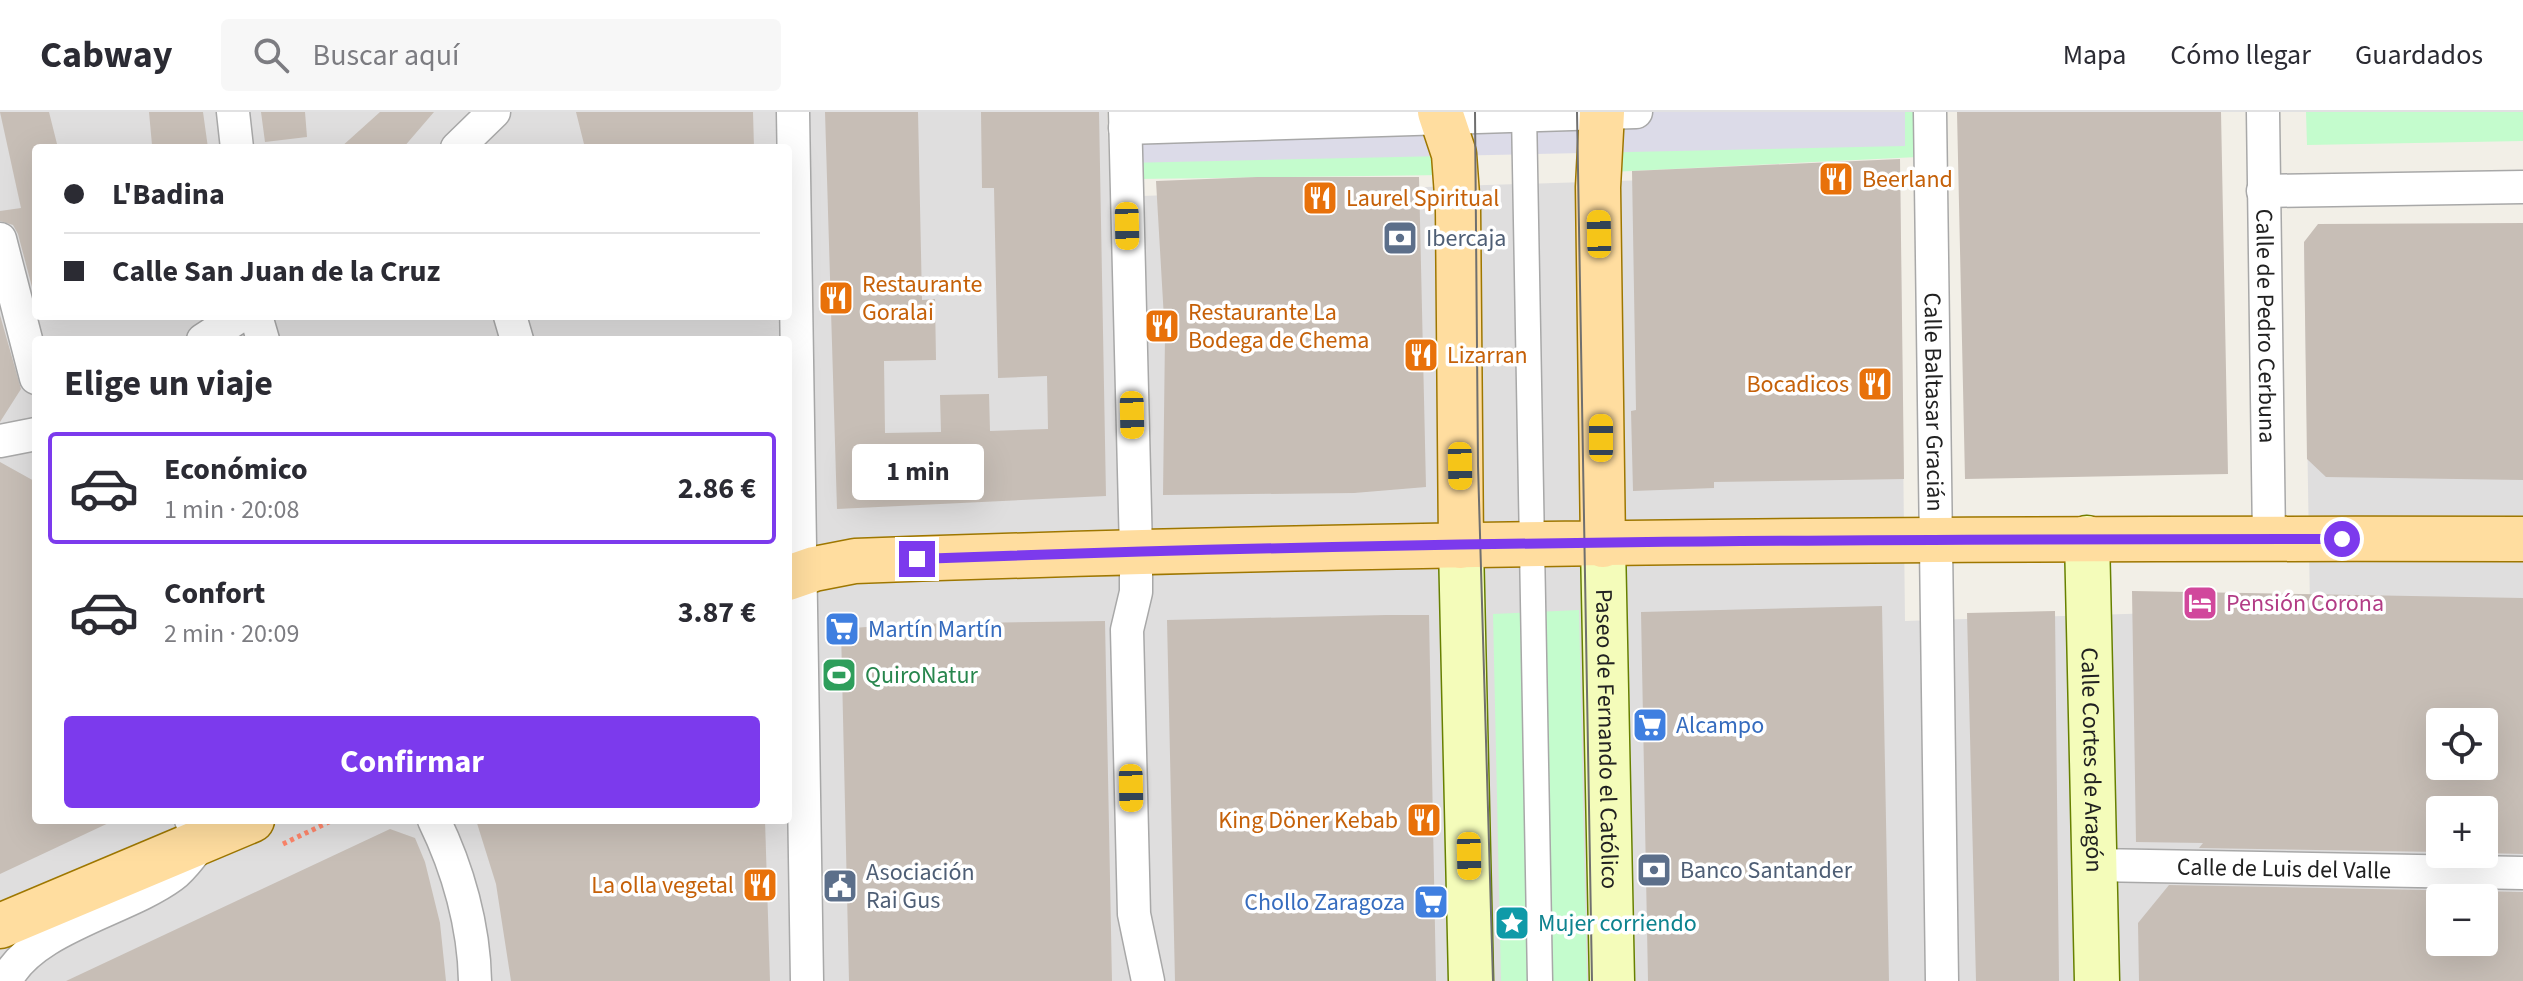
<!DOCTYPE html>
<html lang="es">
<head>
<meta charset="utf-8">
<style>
	:root { --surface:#fff; --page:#f7f7f7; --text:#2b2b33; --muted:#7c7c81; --line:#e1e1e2; --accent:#7c3aed }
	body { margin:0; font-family:"Source Sans 3",sans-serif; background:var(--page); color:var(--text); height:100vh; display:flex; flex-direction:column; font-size:30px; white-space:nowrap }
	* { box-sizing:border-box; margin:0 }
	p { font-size:26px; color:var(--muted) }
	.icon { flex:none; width:44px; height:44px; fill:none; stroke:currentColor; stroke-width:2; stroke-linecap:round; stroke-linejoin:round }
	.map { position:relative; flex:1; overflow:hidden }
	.panel { position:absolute; left:32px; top:224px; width:760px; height:488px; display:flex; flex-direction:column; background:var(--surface); border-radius:8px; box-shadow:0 8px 32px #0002 }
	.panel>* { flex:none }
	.top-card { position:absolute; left:32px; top:32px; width:760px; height:176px; border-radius:8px; box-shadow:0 8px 32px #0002; display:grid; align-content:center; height:176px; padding:0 32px; background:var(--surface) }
	.buttons { position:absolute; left:2426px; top:596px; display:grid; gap:16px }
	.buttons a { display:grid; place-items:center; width:72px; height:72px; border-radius:8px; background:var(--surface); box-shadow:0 8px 32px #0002; font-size:40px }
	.end { position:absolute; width:36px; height:36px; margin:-18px; border:10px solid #7c3aed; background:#fff; box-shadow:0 0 0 4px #fff }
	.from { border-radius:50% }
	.bubble { position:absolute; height:56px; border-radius:8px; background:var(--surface); box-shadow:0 8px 32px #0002; font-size:26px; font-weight:700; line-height:56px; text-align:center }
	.car { position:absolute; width:24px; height:48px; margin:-24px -12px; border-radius:10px; box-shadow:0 0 6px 2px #0007; background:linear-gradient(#f5c518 24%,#345 0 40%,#f5c518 0 76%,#345 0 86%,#f5c518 0) }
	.top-card b { display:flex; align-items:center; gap:28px; height:76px; font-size:30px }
	.top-card b+b { border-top:2px solid var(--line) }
	.top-card i { width:20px; height:20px; background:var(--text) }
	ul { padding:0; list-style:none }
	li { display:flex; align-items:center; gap:24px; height:112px; margin:0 16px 12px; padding:0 16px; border:4px solid transparent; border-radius:8px }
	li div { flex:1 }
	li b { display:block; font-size:30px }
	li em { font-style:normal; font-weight:700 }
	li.active { border-color:var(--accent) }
	li>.icon { width:72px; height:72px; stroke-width:1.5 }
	h2 { padding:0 32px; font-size:36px; line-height:96px }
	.cta { display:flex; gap:16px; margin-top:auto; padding:16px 32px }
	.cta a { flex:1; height:92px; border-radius:8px; background:var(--accent); color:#fff; font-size:32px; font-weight:700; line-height:92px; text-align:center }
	header { display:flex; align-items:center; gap:48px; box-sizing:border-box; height:112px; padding:0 40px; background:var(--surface); border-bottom:2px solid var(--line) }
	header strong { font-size:38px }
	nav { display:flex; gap:44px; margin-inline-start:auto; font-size:28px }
	.search { width:560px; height:72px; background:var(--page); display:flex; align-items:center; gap:20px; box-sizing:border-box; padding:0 28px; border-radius:8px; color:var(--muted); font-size:30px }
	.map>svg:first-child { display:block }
</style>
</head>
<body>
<header>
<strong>Cabway</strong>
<div class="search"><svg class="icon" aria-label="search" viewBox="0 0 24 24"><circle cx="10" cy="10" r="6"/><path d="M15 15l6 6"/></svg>Buscar aquí</div>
<nav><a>Mapa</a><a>Cómo llegar</a><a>Guardados</a></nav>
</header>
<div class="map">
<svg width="2523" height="869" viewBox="0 0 2523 869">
	<rect width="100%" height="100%" fill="#f2efe7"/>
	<path fill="#dfdede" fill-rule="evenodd" d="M0,0h1107l3,85 790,-25 5,449 405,-13 -6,-366 219,-9v748h-2523zM36,36h752v168h-752zM36,228h752v480h-752zM2440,610h44v44h-44zM2440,698h44v44h-44zM2440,786h44v44h-44z"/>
	<path fill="#c4fccd" d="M1136,0h297l12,63 -308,4z
		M1620,0h297l1,45 -307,15z
		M2306,0h217v29l-216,4z
		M1579,498l8,371h-86l-8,-367z"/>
	<path fill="#dcdbe8" d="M1125,0h780v34l-780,17z"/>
	<path fill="#c7beb6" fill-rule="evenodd" d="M0,0h49l9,36h-22v154l-18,-68 -5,-9 -13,-4v-10l21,-3z
		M149,0h54l5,36 -56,-3z
		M261,0h44l2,25 -42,5z
		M380,0h54l-31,36h-63z
		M576,0h177l1,36h-169z
		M825,0h93l4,188 13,-1 1,61 -52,1 1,72 56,-1 -1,-37 49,-1 1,37 58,-2 -1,-53 -49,2 -4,-190h-12l-1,-76h118l7,384 -269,13z
		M1957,0h264l7,362 -263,5z
		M1900,47l4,320 -190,3v6l-81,3 -2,-80 5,-1 -4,-239z
		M1257,65h162l7,310 -72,6 -191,2 2,-159 -9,-155z
		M2523,111v257l-197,-3 -19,-18 -3,-217 14,-18z
		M0,203l21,74 -21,33z
		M0,350l36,20v338h79l-115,54z
		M2132,479l391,7v256l-39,-1v-43h-44v42l-241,-4 4,-5 -67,-1zM2440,610h44v44h-44z
		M1882,494l7,375h-241l-7,-369z
		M2055,499l4,370h-83l-9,-368z
		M1386,503h43l7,366h-261l-8,-361z
		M1105,509l7,360h-263l-8,-352 63,-5z
		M476,708h289l5,161h-259l-15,-97z
		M390,717l25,9 10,24 15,61 6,58h-380z
		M2169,773l354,7v89h-384l-1,-58zM2440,786h44v44h-44z"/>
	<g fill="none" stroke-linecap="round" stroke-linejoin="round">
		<defs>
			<path id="pedestrian" d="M1524,0l16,869"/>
			<g id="minor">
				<path d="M233,0l4,36"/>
				<path d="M793,0l14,869"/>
				<path d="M1125,0l11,439v41l-9,38 7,284 14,67"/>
				<path id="s1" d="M1930,0l12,869"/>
				<path id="s2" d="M2263,0l6,427"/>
				<path d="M1125,16l511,-16"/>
				<path d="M457,36l37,-36"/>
				<path d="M2263,79l260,-4"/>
				<path d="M0,127l36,139"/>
				<path d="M256,204l7,24"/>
				<path d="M510,204l7,24"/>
				<path d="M203,228l37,-24"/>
				<path d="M0,329l36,-7"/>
				<path d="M434,708c24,49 40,106 41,161"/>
				<path id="s3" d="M2094,753l429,8"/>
				<path d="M6,869c25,-53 120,-71 166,-105 11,-8 20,-22 29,-32l-10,-24"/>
			</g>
			<g id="secondary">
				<path id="s4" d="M2087,426l10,443"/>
				<path id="s5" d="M1603,433l9,436"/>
				<path d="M1461,434l10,435"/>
			</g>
			<path id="primary" d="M1440,0l14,42 4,55 3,337
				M1602,0l-4,75 5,358
				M788,466l26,-9 41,-8c555,-20 1112,-23 1668,-22
				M0,814l252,-106"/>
		</defs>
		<use href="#pedestrian" stroke="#a8a8a8" stroke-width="27"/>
		<use href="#minor" stroke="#a8a8a8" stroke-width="35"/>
		<use href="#secondary" stroke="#678000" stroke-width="47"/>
		<use href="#primary" stroke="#9e7700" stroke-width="47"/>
		<path stroke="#ff866b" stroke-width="5" stroke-dasharray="4 4" stroke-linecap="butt" d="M283,732l50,-24"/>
		<use href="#pedestrian" stroke="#fff" stroke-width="24"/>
		<use href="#minor" stroke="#fff" stroke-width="32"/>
		<use href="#secondary" stroke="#f4fcba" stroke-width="44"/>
		<use href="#primary" stroke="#ffdd9f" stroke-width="44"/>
		<path stroke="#6f6f6f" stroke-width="2" d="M1475,0l3,354 15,515
			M1577,0l15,869"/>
	</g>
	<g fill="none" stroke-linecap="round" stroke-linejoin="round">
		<path stroke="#7c3aed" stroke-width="10" d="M917,447c475,-18 950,-20 1425,-20"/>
	</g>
	<defs>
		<symbol id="restaurant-square" viewBox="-11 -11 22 22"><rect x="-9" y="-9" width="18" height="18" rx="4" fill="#e8710a" stroke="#fff"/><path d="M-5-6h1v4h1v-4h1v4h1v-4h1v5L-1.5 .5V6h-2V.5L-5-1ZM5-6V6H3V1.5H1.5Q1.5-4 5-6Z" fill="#fff"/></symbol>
		<symbol id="bank-square" viewBox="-11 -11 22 22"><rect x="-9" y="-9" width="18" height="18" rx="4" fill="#5c6f8a" stroke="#fff"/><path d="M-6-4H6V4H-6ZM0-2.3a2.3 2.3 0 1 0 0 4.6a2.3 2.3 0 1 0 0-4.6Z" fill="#fff"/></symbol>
		<symbol id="hotel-square" viewBox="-11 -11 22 22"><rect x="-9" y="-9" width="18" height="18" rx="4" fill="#d1479c" stroke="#fff"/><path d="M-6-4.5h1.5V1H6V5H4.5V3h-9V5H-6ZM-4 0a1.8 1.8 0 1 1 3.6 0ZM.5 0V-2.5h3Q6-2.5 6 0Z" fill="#fff"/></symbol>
		<symbol id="supermarket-square" viewBox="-11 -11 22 22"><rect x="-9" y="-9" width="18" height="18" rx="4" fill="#3f7fe0" stroke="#fff"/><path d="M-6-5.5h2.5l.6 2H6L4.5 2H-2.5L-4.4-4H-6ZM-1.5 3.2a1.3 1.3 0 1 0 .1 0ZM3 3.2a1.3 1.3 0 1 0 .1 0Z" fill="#fff"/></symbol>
		<symbol id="stadium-square" viewBox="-11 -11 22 22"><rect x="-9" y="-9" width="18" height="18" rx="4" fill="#2e9e5b" stroke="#fff"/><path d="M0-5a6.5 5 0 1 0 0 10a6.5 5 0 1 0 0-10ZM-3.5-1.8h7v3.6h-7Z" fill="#fff"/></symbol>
		<symbol id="civic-square" viewBox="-11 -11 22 22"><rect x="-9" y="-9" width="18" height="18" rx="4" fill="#5c6f8a" stroke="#fff"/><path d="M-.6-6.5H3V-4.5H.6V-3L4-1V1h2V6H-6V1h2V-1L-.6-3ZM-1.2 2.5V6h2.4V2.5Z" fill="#fff"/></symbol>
		<symbol id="sight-square" viewBox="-11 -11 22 22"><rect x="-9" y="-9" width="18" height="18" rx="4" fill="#0f9aa8" stroke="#fff"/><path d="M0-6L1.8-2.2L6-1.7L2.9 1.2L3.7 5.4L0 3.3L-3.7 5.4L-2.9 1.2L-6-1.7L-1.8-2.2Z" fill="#fff"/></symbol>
	</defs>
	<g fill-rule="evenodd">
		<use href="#restaurant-square" x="1816" y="47" width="40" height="40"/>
		<use href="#restaurant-square" x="1300" y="66" width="40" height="40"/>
		<use href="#bank-square" x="1380" y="106" width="40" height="40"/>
		<use href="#restaurant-square" x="816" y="166" width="40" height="40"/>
		<use href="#restaurant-square" x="1142" y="194" width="40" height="40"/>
		<use href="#restaurant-square" x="1401" y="223" width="40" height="40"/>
		<use href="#restaurant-square" x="1855" y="252" width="40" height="40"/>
		<use href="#hotel-square" x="2180" y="471" width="40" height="40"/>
		<use href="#supermarket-square" x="822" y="497" width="40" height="40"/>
		<use href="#stadium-square" x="819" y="543" width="40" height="40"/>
		<use href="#supermarket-square" x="1630" y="593" width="40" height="40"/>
		<use href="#restaurant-square" x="1404" y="688" width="40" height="40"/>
		<use href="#bank-square" x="1634" y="738" width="40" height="40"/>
		<use href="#restaurant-square" x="740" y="753" width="40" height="40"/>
		<use href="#civic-square" x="820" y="754" width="40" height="40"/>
		<use href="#supermarket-square" x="1411" y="770" width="40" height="40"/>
		<use href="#sight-square" x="1492" y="791" width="40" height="40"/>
	</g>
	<g text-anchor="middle" stroke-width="7" stroke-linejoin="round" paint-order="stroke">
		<g font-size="24" fill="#c56008" stroke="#fff" text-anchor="start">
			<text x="1862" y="75">Beerland</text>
			<text x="1346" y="94">Laurel Spiritual</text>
			<text x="862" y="180">Restaurante<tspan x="862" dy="28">Goralai</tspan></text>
			<text x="1188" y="208">Restaurante La<tspan x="1188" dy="28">Bodega de Chema</tspan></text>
			<text x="1447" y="251">Lizarran</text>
			<text x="1849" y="280" text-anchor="end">Bocadicos</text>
			<text x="1398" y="716" text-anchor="end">King Döner Kebab</text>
			<text x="734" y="781" text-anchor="end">La olla vegetal</text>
		</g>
		<g font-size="24" fill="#4e5e75" stroke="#fff" text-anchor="start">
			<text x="1426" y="134">Ibercaja</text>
			<text x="1680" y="766">Banco Santander</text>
			<text x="866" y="768">Asociación<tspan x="866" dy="28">Rai Gus</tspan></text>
		</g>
		<g font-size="24" fill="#212121" stroke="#fff">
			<text dy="8" stroke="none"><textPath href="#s2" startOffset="214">Calle de Pedro Cerbuna</textPath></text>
			<text dy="8" stroke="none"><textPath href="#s1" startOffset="290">Calle Baltasar Gracián</textPath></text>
			<text dy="8" stroke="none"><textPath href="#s5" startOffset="194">Paseo de Fernando el Católico</textPath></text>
			<text dy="8" stroke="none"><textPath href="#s4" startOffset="222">Calle Cortes de Aragón</textPath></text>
			<text dy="8" stroke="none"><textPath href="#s3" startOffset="190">Calle de Luis del Valle</textPath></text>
		</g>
		<g font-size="24" fill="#b23c85" stroke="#fff" text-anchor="start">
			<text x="2226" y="499">Pensión Corona</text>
		</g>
		<g font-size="24" fill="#366cbe" stroke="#fff" text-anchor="start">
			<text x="868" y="525">Martín Martín</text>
			<text x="1676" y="621">Alcampo</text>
			<text x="1405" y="798" text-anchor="end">Chollo Zaragoza</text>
		</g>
		<g font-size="24" fill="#27864d" stroke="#fff" text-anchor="start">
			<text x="865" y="571">QuiroNatur</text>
		</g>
		<g font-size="24" fill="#0d838f" stroke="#fff" text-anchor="start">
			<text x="1538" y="819">Mujer corriendo</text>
		</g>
	</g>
</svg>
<div class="buttons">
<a><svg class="icon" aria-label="locate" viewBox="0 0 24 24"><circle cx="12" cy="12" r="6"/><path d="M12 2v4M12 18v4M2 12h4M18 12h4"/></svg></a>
<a>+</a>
<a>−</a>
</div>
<i class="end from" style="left:2342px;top:427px"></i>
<i class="end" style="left:917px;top:447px"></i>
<div class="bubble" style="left:852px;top:332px;width:132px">1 min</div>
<i class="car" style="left:1127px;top:114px;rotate:179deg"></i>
<i class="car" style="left:1599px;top:122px;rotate:359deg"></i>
<i class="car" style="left:1132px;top:303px;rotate:179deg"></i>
<i class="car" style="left:1601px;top:326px;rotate:0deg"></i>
<i class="car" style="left:1460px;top:354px;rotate:179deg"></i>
<i class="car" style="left:1131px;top:676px;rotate:179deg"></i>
<i class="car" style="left:1469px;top:744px;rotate:179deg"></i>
<div class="top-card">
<b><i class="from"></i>L'Badina</b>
<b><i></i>Calle San Juan de la Cruz</b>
</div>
<section class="panel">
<h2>Elige un viaje</h2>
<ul>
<li class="active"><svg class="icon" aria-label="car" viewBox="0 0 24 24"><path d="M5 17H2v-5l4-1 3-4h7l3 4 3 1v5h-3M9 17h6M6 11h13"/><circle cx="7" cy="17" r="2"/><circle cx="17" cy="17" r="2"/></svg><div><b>Económico</b><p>1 min · 20:08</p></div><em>2.86 €</em></li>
<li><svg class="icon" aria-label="car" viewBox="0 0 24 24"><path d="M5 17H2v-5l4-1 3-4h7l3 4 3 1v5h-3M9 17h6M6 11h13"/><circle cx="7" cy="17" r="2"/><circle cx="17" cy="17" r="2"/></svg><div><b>Confort</b><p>2 min · 20:09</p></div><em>3.87 €</em></li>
</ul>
<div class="cta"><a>Confirmar</a></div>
</section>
</div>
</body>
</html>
